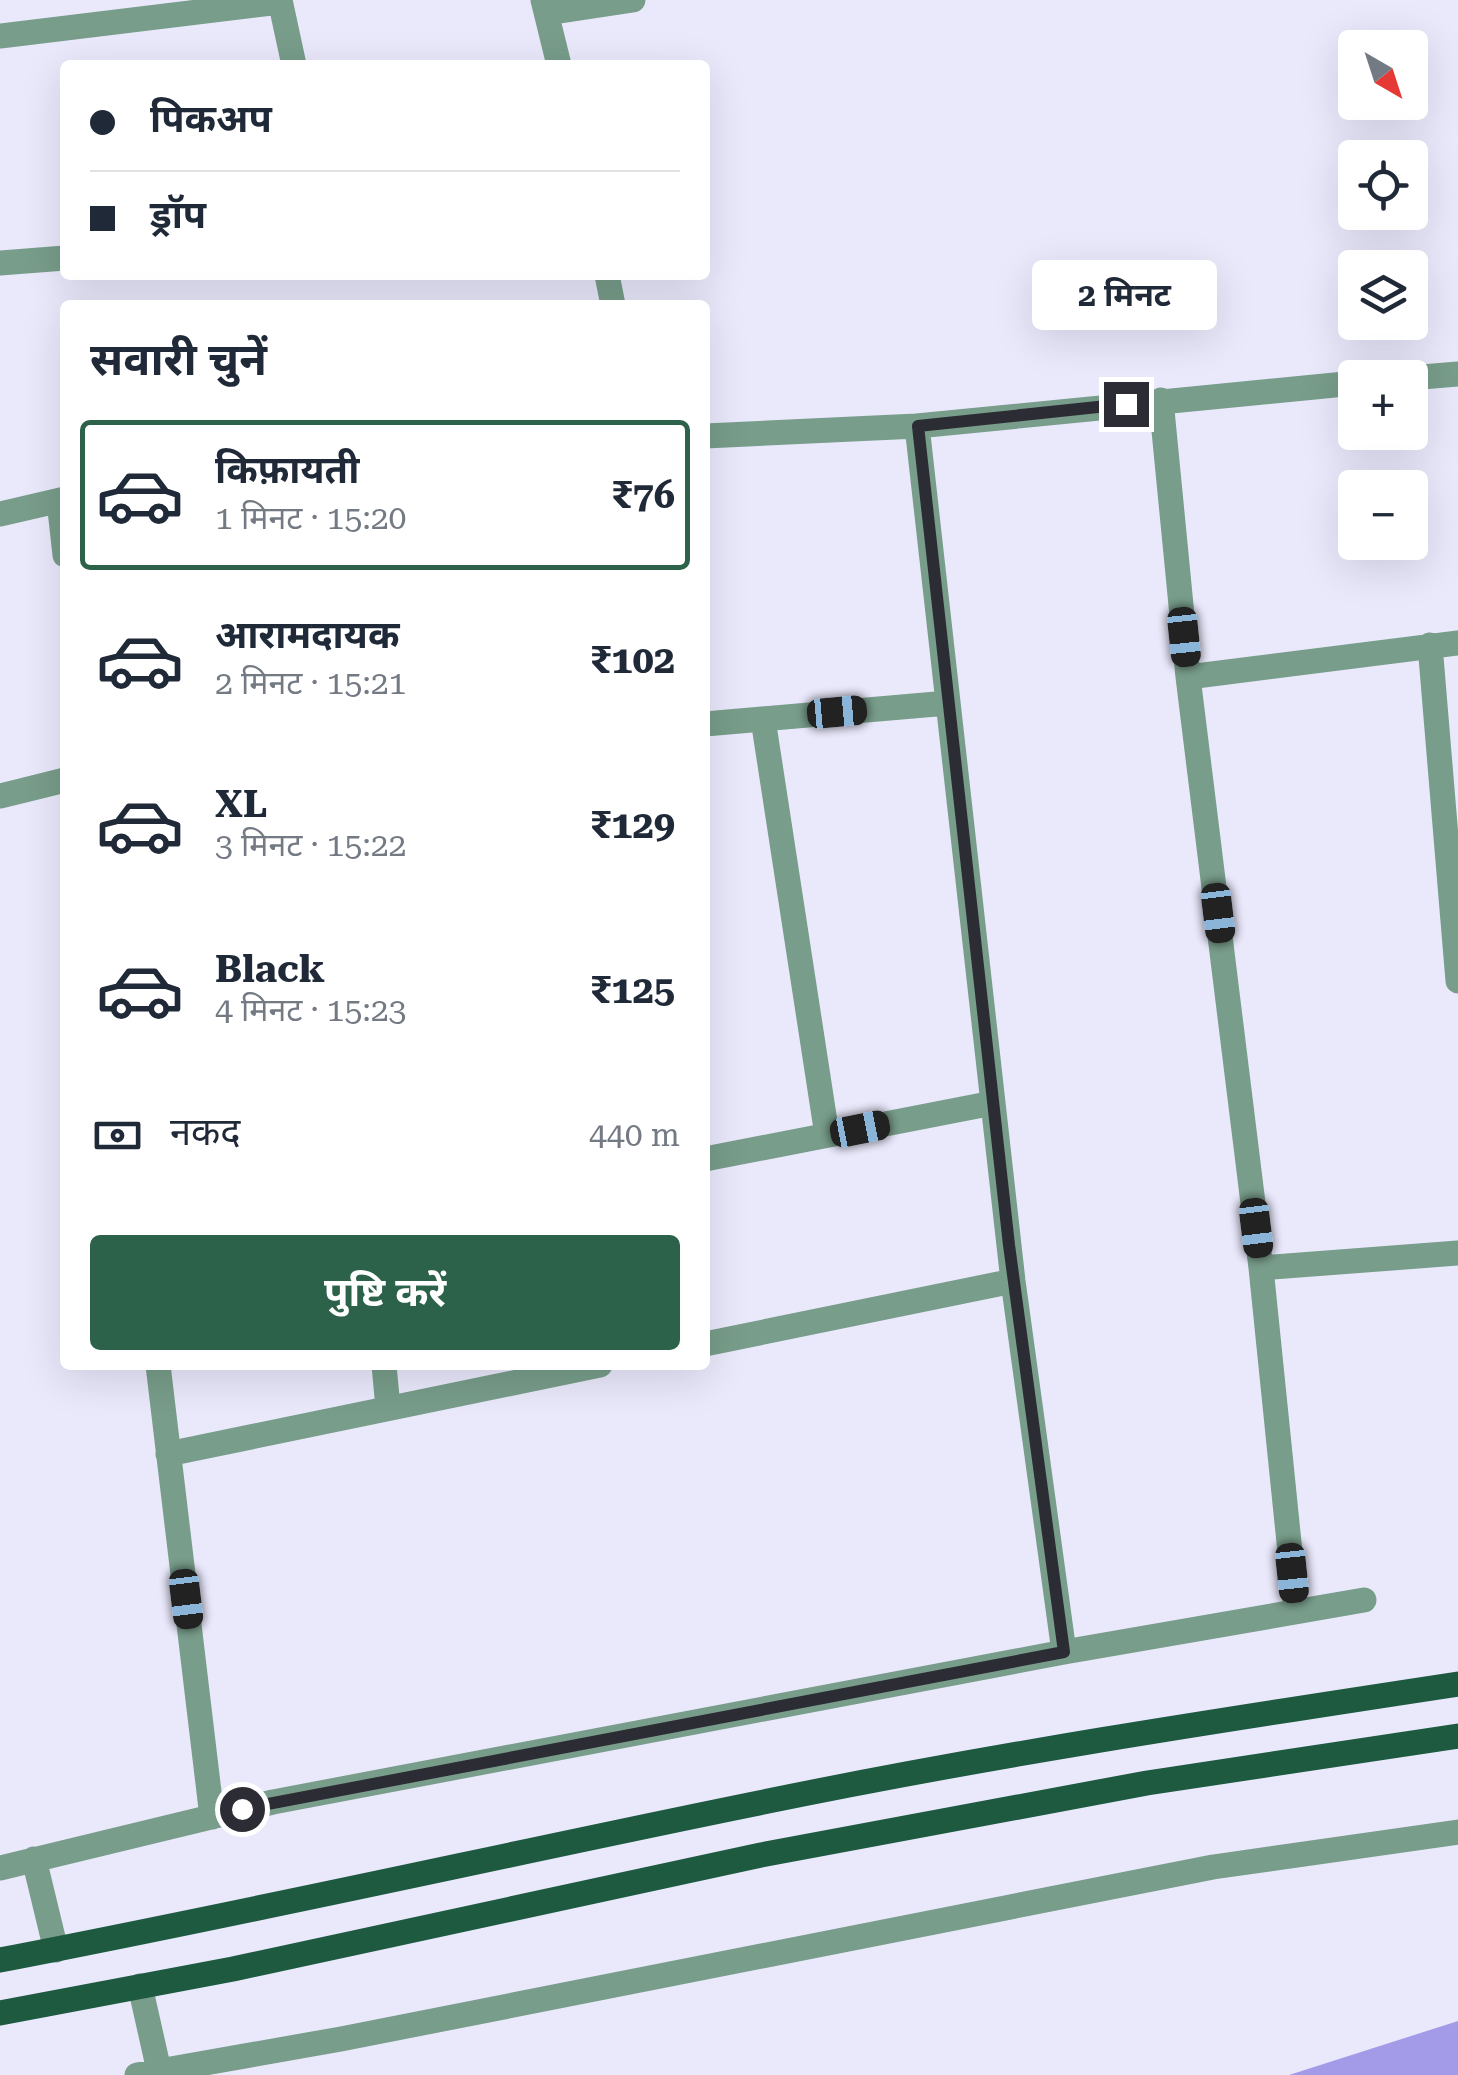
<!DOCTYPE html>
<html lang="hi">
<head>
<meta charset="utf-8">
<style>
	:root { --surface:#fff; --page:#f2f2f3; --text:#1f2937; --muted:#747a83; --line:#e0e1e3; --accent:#2b6249 }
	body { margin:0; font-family:"Roboto Serif","Noto Sans Devanagari",serif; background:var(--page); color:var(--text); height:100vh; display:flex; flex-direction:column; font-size:38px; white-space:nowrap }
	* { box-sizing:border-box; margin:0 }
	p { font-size:32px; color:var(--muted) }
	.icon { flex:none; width:55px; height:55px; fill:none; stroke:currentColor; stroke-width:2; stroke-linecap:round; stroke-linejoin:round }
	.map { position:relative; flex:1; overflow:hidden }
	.details { position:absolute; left:60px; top:300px; width:650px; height:1070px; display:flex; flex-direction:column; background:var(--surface); border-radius:10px; box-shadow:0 10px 40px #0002 }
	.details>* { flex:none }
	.hud { position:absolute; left:60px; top:60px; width:650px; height:220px; border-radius:10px; box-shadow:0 10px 40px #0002; display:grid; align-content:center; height:220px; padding:0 30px; background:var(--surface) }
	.needle { width:65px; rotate:141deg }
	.tools { position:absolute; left:1338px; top:30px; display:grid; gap:20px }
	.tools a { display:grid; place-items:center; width:90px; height:90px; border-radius:10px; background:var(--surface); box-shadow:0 10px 40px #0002; font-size:50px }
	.end { position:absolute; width:45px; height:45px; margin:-22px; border:12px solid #2c2c34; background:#fff; box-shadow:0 0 0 5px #fff }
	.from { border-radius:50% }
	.bubble { position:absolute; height:70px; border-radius:10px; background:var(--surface); box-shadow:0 10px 40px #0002; font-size:32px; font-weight:700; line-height:70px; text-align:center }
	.car { position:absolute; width:30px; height:60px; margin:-30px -15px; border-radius:12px; box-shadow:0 0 8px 2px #0007; background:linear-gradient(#222 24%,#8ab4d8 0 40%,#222 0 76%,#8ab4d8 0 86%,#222 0) }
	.hud b { display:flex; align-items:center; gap:35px; height:95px; font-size:38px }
	.hud b+b { border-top:2px solid var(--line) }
	.hud i { width:25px; height:25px; background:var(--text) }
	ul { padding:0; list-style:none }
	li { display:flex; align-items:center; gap:30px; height:150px; margin:0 20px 15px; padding:0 10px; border:5px solid transparent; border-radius:10px }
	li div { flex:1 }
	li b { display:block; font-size:38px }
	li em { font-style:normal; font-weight:700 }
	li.active { border-color:var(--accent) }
	li>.icon { width:90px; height:90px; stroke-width:1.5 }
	h2 { padding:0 30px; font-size:45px; line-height:120px }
	.pay { display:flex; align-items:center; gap:25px; height:110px; padding:0 30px; font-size:38px }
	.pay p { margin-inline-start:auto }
	.primary-button { display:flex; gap:20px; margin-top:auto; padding:20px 30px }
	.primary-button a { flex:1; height:115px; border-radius:10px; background:var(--accent); color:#fff; font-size:40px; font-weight:700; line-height:115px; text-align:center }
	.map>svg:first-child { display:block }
</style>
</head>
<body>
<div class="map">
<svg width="1458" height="2075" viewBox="0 0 1458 2075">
	<rect width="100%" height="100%" fill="#eae9fc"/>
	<path fill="#a39be8" d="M1458,2021v54h-169z"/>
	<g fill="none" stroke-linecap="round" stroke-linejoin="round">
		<path stroke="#789d8a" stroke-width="25" d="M280,0l14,65
			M543,0l16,65
			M547,13l86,-13
			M0,36l280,-34
			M0,263l65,-5
			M607,275l6,30
			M1410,378l48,-4
			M1161,400l27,277 73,591 35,343
			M917,426l96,855 51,371
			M705,436l212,-10 438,-43
			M59,501l6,54
			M0,514l65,-15
			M1430,645l28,336
			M1188,677l270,-34
			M763,719l64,416
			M705,724l243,-21
			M0,796l65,-16
			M705,1159l288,-56
			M1261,1268l197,-15
			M705,1344l308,-63
			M158,1365l54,452
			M384,1365l4,43
			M168,1454l432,-89
			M34,1859l22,91
			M0,1868l273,-66 791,-150 300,-52
			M140,1986l20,89
			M137,2075l204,-36 872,-172 245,-35"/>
		<path stroke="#1d5a40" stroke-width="25" d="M0,1960c251,-48 499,-104 749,-155 235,-49 472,-85 709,-121
			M0,2013l233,-44 528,-114 386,-72 311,-47"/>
	</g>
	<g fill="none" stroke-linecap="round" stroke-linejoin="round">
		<path stroke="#2c2c34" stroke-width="12" d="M242,1809l822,-157 -55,-407 -91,-819 208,-22"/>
	</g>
</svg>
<div class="tools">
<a><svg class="needle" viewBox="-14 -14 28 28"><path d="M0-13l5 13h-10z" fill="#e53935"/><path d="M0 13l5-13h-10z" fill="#747a83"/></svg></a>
<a><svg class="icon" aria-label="locate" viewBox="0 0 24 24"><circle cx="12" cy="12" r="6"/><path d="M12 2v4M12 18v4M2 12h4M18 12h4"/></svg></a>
<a><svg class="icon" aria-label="layers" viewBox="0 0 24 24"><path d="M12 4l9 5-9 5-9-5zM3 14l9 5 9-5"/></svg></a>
<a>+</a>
<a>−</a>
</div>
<i class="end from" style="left:242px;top:1809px"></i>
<i class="end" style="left:1126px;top:404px"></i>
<div class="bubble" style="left:1032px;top:260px;width:185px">2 मिनट</div>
<i class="car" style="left:1184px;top:637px;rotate:174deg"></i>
<i class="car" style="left:837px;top:712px;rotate:85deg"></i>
<i class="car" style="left:1218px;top:913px;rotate:173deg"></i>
<i class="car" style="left:860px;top:1129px;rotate:79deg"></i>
<i class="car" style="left:1256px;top:1228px;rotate:173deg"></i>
<i class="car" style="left:1292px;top:1573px;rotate:174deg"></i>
<i class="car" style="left:186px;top:1599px;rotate:173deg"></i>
<div class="hud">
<b><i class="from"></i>पिकअप</b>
<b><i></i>ड्रॉप</b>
</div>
<section class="details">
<h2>सवारी चुनें</h2>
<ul>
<li class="active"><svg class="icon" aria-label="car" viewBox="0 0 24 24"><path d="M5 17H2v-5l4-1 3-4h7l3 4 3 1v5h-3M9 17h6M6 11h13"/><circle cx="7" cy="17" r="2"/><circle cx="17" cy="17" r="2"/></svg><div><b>किफ़ायती</b><p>1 मिनट · 15:20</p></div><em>₹76</em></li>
<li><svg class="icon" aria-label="car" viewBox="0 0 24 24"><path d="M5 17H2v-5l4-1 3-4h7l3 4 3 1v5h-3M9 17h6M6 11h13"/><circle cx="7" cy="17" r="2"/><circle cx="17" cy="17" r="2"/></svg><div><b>आरामदायक</b><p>2 मिनट · 15:21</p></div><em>₹102</em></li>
<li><svg class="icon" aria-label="car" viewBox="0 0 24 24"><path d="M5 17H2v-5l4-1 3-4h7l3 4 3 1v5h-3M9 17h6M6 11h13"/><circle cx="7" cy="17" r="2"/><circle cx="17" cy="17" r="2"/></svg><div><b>XL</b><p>3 मिनट · 15:22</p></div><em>₹129</em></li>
<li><svg class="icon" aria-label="car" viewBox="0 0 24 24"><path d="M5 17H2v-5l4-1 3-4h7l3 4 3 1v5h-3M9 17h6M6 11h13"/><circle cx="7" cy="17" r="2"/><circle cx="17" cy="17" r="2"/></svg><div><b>Black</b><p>4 मिनट · 15:23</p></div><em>₹125</em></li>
</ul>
<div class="pay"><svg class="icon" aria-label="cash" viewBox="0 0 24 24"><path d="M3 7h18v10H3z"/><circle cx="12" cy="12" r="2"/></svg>नकद<p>440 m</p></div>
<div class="primary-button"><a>पुष्टि करें</a></div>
</section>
</div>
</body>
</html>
